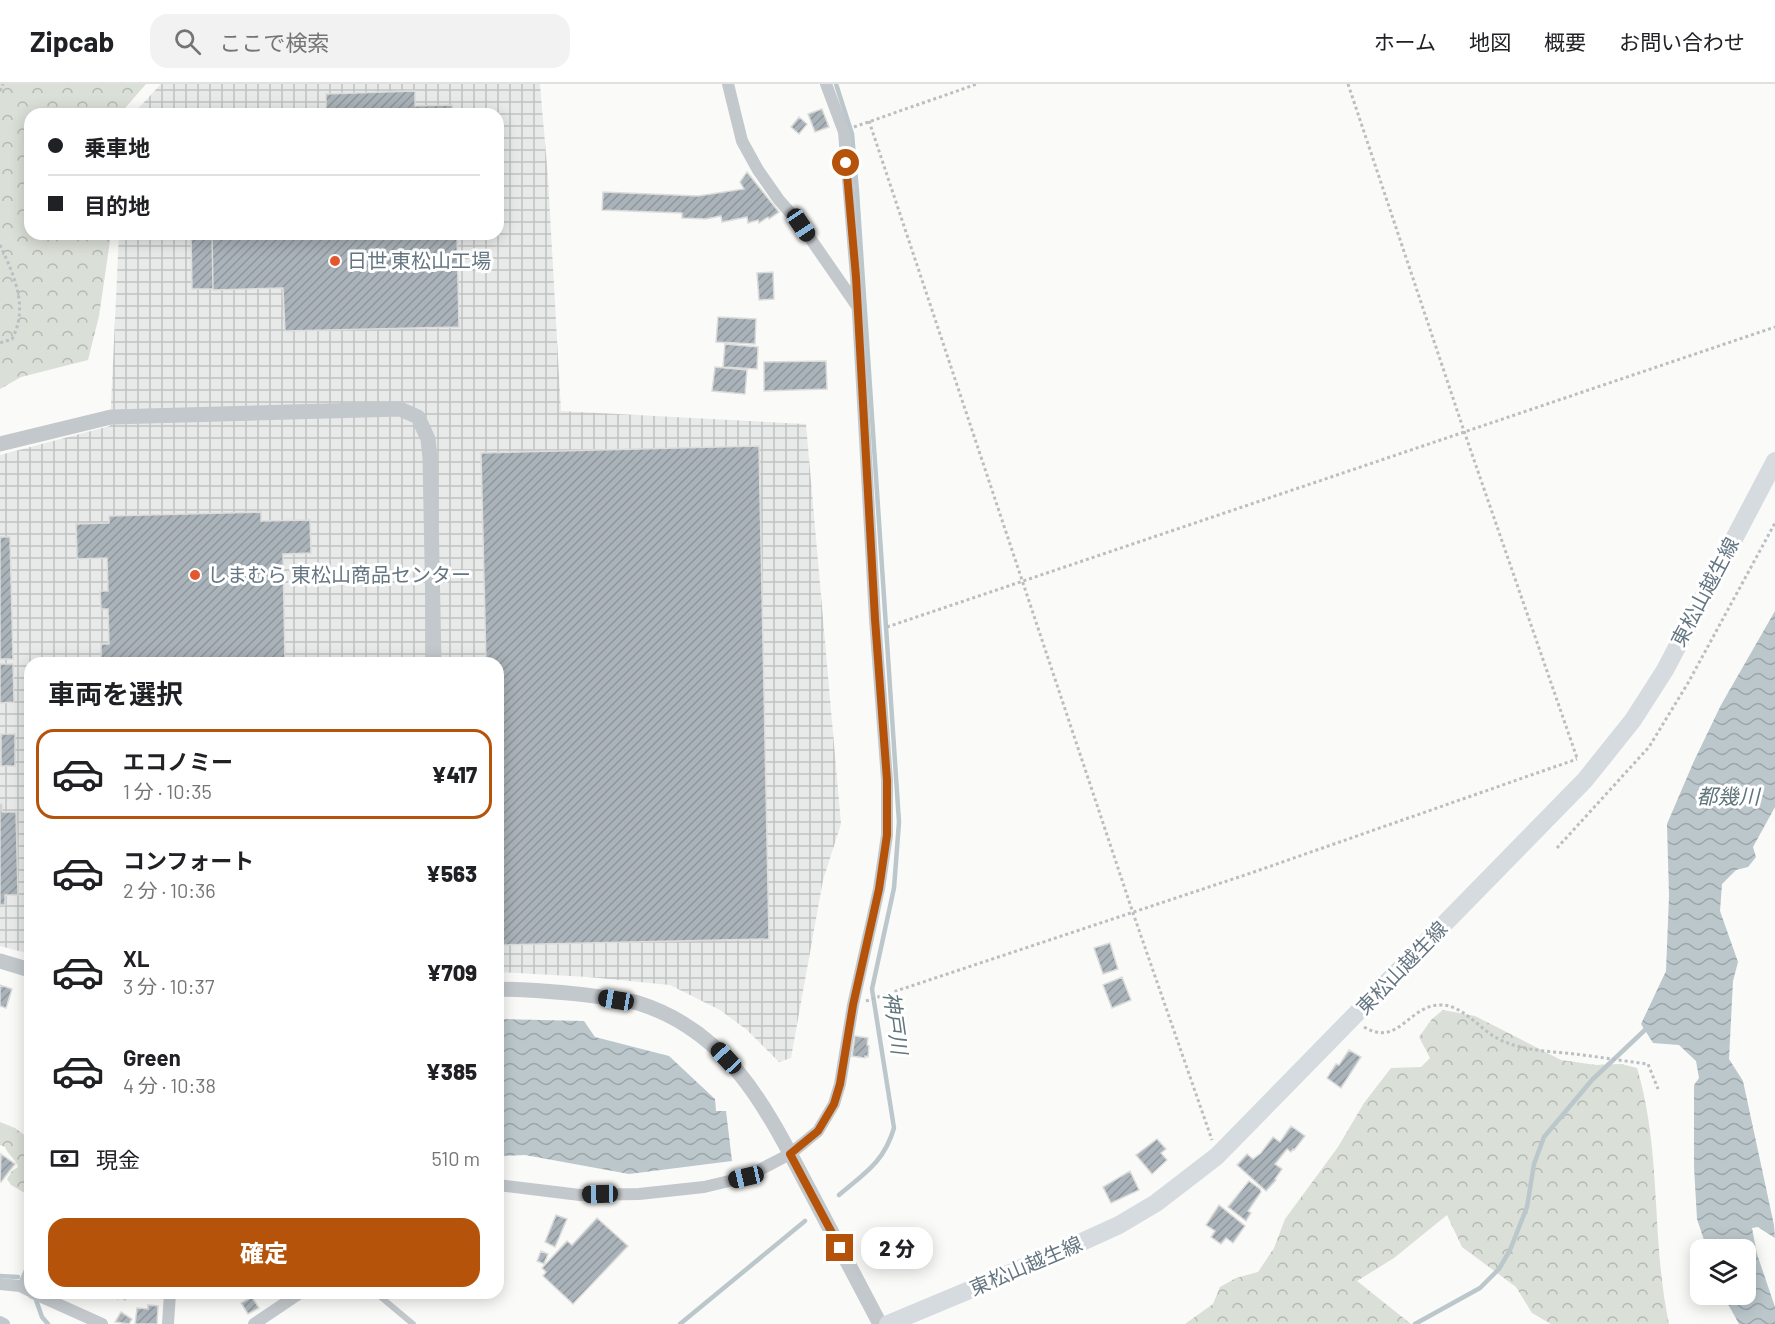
<!DOCTYPE html>
<html lang="ja">
<head>
<meta charset="utf-8">
<style>
	:root { --surface:#fff; --page:#f2f2f2; --text:#202124; --muted:#757577; --line:#e0e0e0; --accent:#b45309 }
	body { margin:0; font-family:Barlow,"Noto Sans JP",sans-serif; background:var(--page); color:var(--text); height:100vh; display:flex; flex-direction:column; font-size:22px; white-space:nowrap }
	* { box-sizing:border-box; margin:0 }
	p { font-size:20px; color:var(--muted) }
	.icon { flex:none; width:33px; height:33px; fill:none; stroke:currentColor; stroke-width:2; stroke-linecap:round; stroke-linejoin:round }
	.map { position:relative; flex:1; overflow:hidden }
	.sheet { position:absolute; left:24px; top:573px; width:480px; height:642px; display:flex; flex-direction:column; background:var(--surface); border-radius:18px; box-shadow:0 3px 15px #0003 }
	.sheet>* { flex:none }
	.banner { position:absolute; left:24px; top:24px; width:480px; height:132px; border-radius:18px; box-shadow:0 3px 15px #0003; display:grid; align-content:center; height:132px; padding:0 24px; background:var(--surface) }
	.tools { position:absolute; left:1690px; top:1155px; display:grid; gap:12px }
	.tools a { display:grid; place-items:center; width:66px; height:66px; border-radius:12px; background:var(--surface); box-shadow:0 3px 15px #0003; font-size:30px }
	.end { position:absolute; width:27px; height:27px; margin:-14px; border:8px solid #b45309; background:#fff; box-shadow:0 0 0 3px #fff }
	.from { border-radius:50% }
	.bubble { position:absolute; height:42px; border-radius:18px; background:var(--surface); box-shadow:0 3px 15px #0003; font-size:20px; font-weight:800; line-height:42px; text-align:center }
	.car { position:absolute; width:18px; height:36px; margin:-18px -9px; border-radius:8px; box-shadow:0 0 4px 2px #0007; background:linear-gradient(#222 24%,#8ab4d8 0 40%,#222 0 76%,#8ab4d8 0 86%,#222 0) }
	.banner b { display:flex; align-items:center; gap:21px; height:57px; font-size:22px }
	.banner b+b { border-top:2px solid var(--line) }
	.banner i { width:15px; height:15px; background:var(--text) }
	ul { padding:0; list-style:none }
	li { display:flex; align-items:center; gap:18px; height:90px; margin:0 12px 9px; padding:0 12px; border:3px solid transparent; border-radius:18px }
	li div { flex:1 }
	li b { display:block; font-size:22px }
	li em { font-style:normal; font-weight:800 }
	li.on { border-color:var(--accent) }
	li>.icon { width:54px; height:54px; stroke-width:1.5 }
	h2 { padding:0 24px; font-size:27px; line-height:72px }
	.pay { display:flex; align-items:center; gap:15px; height:66px; padding:0 24px; font-size:22px }
	.pay p { margin-inline-start:auto }
	.primary-button { display:flex; gap:12px; margin-top:auto; padding:12px 24px }
	.primary-button a { flex:1; height:69px; border-radius:18px; background:var(--accent); color:#fff; font-size:24px; font-weight:800; line-height:69px; text-align:center }
	header { display:flex; align-items:center; gap:36px; box-sizing:border-box; height:84px; padding:0 30px; background:var(--surface); border-bottom:2px solid var(--line) }
	header strong { font-size:28px }
	nav { display:flex; gap:33px; margin-inline-start:auto; font-size:21px }
	.search { width:420px; height:54px; background:var(--page); display:flex; align-items:center; gap:15px; box-sizing:border-box; padding:0 21px; border-radius:18px; color:var(--muted); font-size:22px }
	.map>svg:first-child { display:block }
</style>
</head>
<body>
<header>
<strong>Zipcab</strong>
<div class="search"><svg class="icon" aria-label="search" viewBox="0 0 24 24"><circle cx="10" cy="10" r="6"/><path d="M15 15l6 6"/></svg>ここで検索</div>
<nav><a>ホーム</a><a>地図</a><a>概要</a><a>お問い合わせ</a></nav>
</header>
<div class="map">
<svg width="1775" height="1240" viewBox="0 0 1775 1240">
	<defs>
		<pattern id="industrial-grid" width="8" height="8" patternUnits="userSpaceOnUse" patternTransform="scale(1.5)"><rect width="8" height="8" fill="#e8e9e9"/><path d="M0 4h8M4 0v8" fill="none" stroke="#c0c1c2"/></pattern>
		<pattern id="forest-crowns" width="20" height="18" patternUnits="userSpaceOnUse" patternTransform="scale(1.5)"><rect width="20" height="18" fill="#dadfd7"/><path d="M2 6a3 3 0 1 1 6 0M12 15a3 3 0 1 1 6 0" fill="none" stroke="#b4b9b4"/></pattern>
		<pattern id="water-waves" width="16" height="10" patternUnits="userSpaceOnUse" patternTransform="scale(1.5)"><rect width="16" height="10" fill="#bbc7cb"/><path d="M0 5q4-4 8 0t8 0" fill="none" stroke="#9ca6aa"/></pattern>
		<pattern id="building-hatch" width="6" height="6" patternUnits="userSpaceOnUse" patternTransform="scale(1.5)"><rect width="6" height="6" fill="#aab3b9"/><path d="M-1 1l2-2M0 6l6-6M5 7l2-2" fill="none" stroke="#8e969c"/></pattern>
	</defs>
	<rect width="100%" height="100%" fill="#fafaf8"/>
	<path fill="url(#industrial-grid)" d="M161,0h379l8,94 13,233 245,13 35,400 -18,56 -32,178 -12,4 -32,-32 -27,-20 -50,-25 -82,-8 -90,-5v-309h-468v291l-30,-8v-491l110,-29 9,-192h379v-120h-365z"/>
	<path fill="url(#forest-crowns)" d="M0,0h146l-26,30h-90v120h81l-12,82 -11,44 -67,17 -21,12z
		M1443,926l32,6 86,44 35,5 25,-1 16,4c25,83 14,172 32,256h-118l-19,-11 -16,-26 -54,-40 -15,-32 -53,43 -37,23 54,43h-226l28,-20 7,-17 16,-9 22,-6 16,-24 11,-29 53,-72 26,-44 27,-35 30,-1 9,-9 -11,-21 13,-18z
		M0,1038l15,6 15,11v57l-19,-11 -4,-6 5,-8 6,-4c-2,-8 -10,-12 -13,-20l-5,-2z"/>
	<path fill="url(#water-waves)" d="M1775,527v196l-22,40 3,10 -8,10 -12,3 -14,14 -2,27 18,51 -5,19 -4,78 14,22 31,144 1,13 -17,-11 -6,1 5,26 18,53v17h-36l-16,-29 23,-1v-44l-39,-1 -10,-30 -3,-52v-82l5,-7 -3,-17 -17,-16 -26,-2 -12,-19 25,-53 3,-75 -2,-72 27,-63 27,-56z
		M498,935l86,2 11,16 74,19 46,43 1,12h10l6,50 -103,13 -104,-19 -27,1z"/>
	<g fill="none" stroke-linecap="round" stroke-linejoin="round">
		<path stroke="#bbc7cb" stroke-width="4.5" d="M836,0l16,50 5,58 42,630 -5,66 -22,101 22,139c-10,34 -29,45 -55,67
			M0,1192l18,1
			M35,1213l7,20 6,7
			M680,1240l125,-103
			M1415,1240l65,-36 19,-19 11,-19 17,-43 7,-43 10,-27 48,-57 55,-52"/>
	</g>
	<path fill="url(#building-hatch)" stroke="#dcdcda" stroke-width="1.5" d="M415,7v15l37,-1 2,9h-128v-20z
		M822,25l7,18 -14,5 -7,-18z
		M799,33l8,7 -8,10 -8,-7z
		M747,88l32,40 -10,7 -1,-2 -9,6 -1,-3 -10,3 -1,-6 -25,5 -1,-6 -15,3 -24,-1v-5l-80,-3 1,-18 95,4 46,-7 -4,-7z
		M191,150h21l1,55h-21z
		M212,150h245l2,93 -174,4 -2,-43 -70,2z
		M773,188l1,27 -15,1 -2,-27z
		M718,233l38,2 -1,25 -39,-2z
		M725,260l33,3 -1,22 -34,-2z
		M826,277l1,28 -63,2v-29z
		M715,283l32,3 -2,24 -33,-3z
		M759,362l10,493 -271,6v-282h-12l-5,-210z
		M261,428v9l49,-1 1,33 -28,1 2,109h-184v-19h8l-1,-35h-7l-1,-18h8l-1,-33 -30,1 -1,-35 33,-1v-7z
		M0,453h10l3,122h-13z
		M0,580h13l1,38 -14,1z
		M1,650h14v32h-14z
		M0,720h2v8h14l2,83h-13v10h-5z
		M1110,859l8,26 -15,5 -9,-26z
		M1122,893l9,23 -19,8 -9,-23z
		M0,901l12,4 -6,19 -6,-2z
		M855,952l13,2 -1,7 2,1 -1,11 -3,-1v2l-13,-2z
		M1349,966l12,7 -20,31 -14,-10 9,-14 3,1z
		M1291,1042l14,10 -11,14 -1,-1 -2,3 -4,-3 -12,15 7,5 -7,10 1,1 -10,11 -29,-26 10,-11 6,5 8,-6 12,-16 7,5z
		M1157,1055l9,10 -5,4 6,7 -15,14 -16,-19z
		M1,1070l14,10 -14,18 -1,-1z
		M1130,1087l9,19 -28,13 -8,-16z
		M1249,1097l11,8 1,3 -13,19 3,2 -5,8 -18,-14z
		M1219,1121l26,21 -12,17 -7,-5 -5,6 -10,-7 4,-6 -9,-6z
		M556,1131l11,4 -12,28 -10,-5z
		M597,1134l31,28 -55,58 -30,-28 3,-4 -4,-4 25,-27 5,4z
		M541,1167l7,3 -4,10 -7,-3z
		M108,1209h21l-4,7 -5,-4 -2,3z
		M252,1213l7,11 -11,6 -7,-11z
		M148,1221l10,1 -1,18h-22l2,-16 11,1z
		M121,1228l11,7 -3,5 -14,-2z"/>
	<g fill="none" stroke-linecap="round" stroke-linejoin="round">
		<path stroke="#bbbfc2" stroke-width="3" stroke-dasharray="3 3" stroke-linecap="butt" d="M1348,0l116,347 113,327
			M0,7l3,-7
			M869,37l264,792 79,227
			M854,43l123,-43
			M0,161c14,30 29,62 12,94l-12,4
			M887,543l888,-300
			M1557,764l92,-101 39,-64 87,-160
			M866,917l385,-128 326,-114
			M1364,943c35,21 45,-23 77,-22 21,0 37,22 54,32 24,14 53,14 80,17 24,3 49,7 73,10l10,25"/>
		<path stroke="#c3c8cc" stroke-width="6" d="M20,1202l10,-23
			M376,1209l37,31"/>
		<path stroke="#c3c8cc" stroke-width="12" d="M728,0l14,57 16,29 21,30 22,25 56,81
			M498,1101l82,10 59,-1 65,-7 42,-10 44,-23 28,-23 16,-27 6,-20 13,-79 26,-116 8,-54v-55l-12,-161 -19,-342 -12,-145 -18,-48
			M0,1200l20,2 10,5
			M33,1209l69,31
			M0,1238l4,2
			M168,1240l2,-31
			M254,1240l46,-31"/>
		<path stroke="#c3c8cc" stroke-width="15" d="M0,360l111,-27 289,-8 18,8 10,22 2,19 4,205
			M0,877l30,9
			M498,905c36,1 72,3 109,9 10,2 21,2 31,5 93,29 130,109 172,188 24,45 47,89 70,133"/>
		<path stroke="#d6dbdf" stroke-width="18" d="M888,1240l163,-68 68,-31 37,-22 61,-47 368,-376 48,-60 32,-50 110,-209"/>
	</g>
	<g fill="none" stroke-linecap="round" stroke-linejoin="round">
		<path stroke="#b45309" stroke-width="8" d="M840,1164l-50,-94 28,-23 16,-27 6,-20 13,-79 26,-116 8,-54v-55l-12,-161 -19,-342 -10,-114"/>
	</g>
	<g fill="#e4572e" stroke="#fff" stroke-width="2">
		<circle cx="335" cy="177" r="6"/>
		<circle cx="195" cy="491" r="6"/>
	</g>
	<g text-anchor="middle" stroke-width="6" stroke-linejoin="round" paint-order="stroke">
		<g font-size="20" fill="#657683" stroke="#fff" text-anchor="start">
			<text x="347" y="184">日世 東松山工場</text>
			<text x="207" y="498">しまむら 東松山商品センター</text>
		</g>
		<g font-size="20" fill="#657683" stroke="#fff">
			<text transform="translate(1705 508) rotate(-62)" y="7">東松山越生線</text>
			<text transform="translate(1402 884) rotate(-46)" y="7">東松山越生線</text>
			<text transform="translate(1026 1182) rotate(-23)" y="7">東松山越生線</text>
		</g>
		<g font-size="21" font-style="italic" fill="#60757c" stroke="#fff">
			<text x="1728" y="720">都幾川</text>
			<text transform="translate(895 939) rotate(82)" y="7">神戸川</text>
		</g>
	</g>
</svg>
<div class="tools">
<a><svg class="icon" aria-label="layers" viewBox="0 0 24 24"><path d="M12 4l9 5-9 5-9-5zM3 14l9 5 9-5"/></svg></a>
</div>
<i class="end from" style="left:846px;top:79px"></i>
<i class="end" style="left:840px;top:1164px"></i>
<div class="bubble" style="left:861px;top:1143px;width:72px">2 分</div>
<i class="car" style="left:801px;top:141px;rotate:146deg"></i>
<i class="car" style="left:616px;top:916px;rotate:279deg"></i>
<i class="car" style="left:726px;top:974px;rotate:317deg"></i>
<i class="car" style="left:746px;top:1093px;rotate:257deg"></i>
<i class="car" style="left:600px;top:1110px;rotate:269deg"></i>
<div class="banner">
<b><i class="from"></i>乗車地</b>
<b><i></i>目的地</b>
</div>
<section class="sheet">
<h2>車両を選択</h2>
<ul>
<li class="on"><svg class="icon" aria-label="car" viewBox="0 0 24 24"><path d="M5 17H2v-5l4-1 3-4h7l3 4 3 1v5h-3M9 17h6M6 11h13"/><circle cx="7" cy="17" r="2"/><circle cx="17" cy="17" r="2"/></svg><div><b>エコノミー</b><p>1 分 · 10:35</p></div><em>¥417</em></li>
<li><svg class="icon" aria-label="car" viewBox="0 0 24 24"><path d="M5 17H2v-5l4-1 3-4h7l3 4 3 1v5h-3M9 17h6M6 11h13"/><circle cx="7" cy="17" r="2"/><circle cx="17" cy="17" r="2"/></svg><div><b>コンフォート</b><p>2 分 · 10:36</p></div><em>¥563</em></li>
<li><svg class="icon" aria-label="car" viewBox="0 0 24 24"><path d="M5 17H2v-5l4-1 3-4h7l3 4 3 1v5h-3M9 17h6M6 11h13"/><circle cx="7" cy="17" r="2"/><circle cx="17" cy="17" r="2"/></svg><div><b>XL</b><p>3 分 · 10:37</p></div><em>¥709</em></li>
<li><svg class="icon" aria-label="car" viewBox="0 0 24 24"><path d="M5 17H2v-5l4-1 3-4h7l3 4 3 1v5h-3M9 17h6M6 11h13"/><circle cx="7" cy="17" r="2"/><circle cx="17" cy="17" r="2"/></svg><div><b>Green</b><p>4 分 · 10:38</p></div><em>¥385</em></li>
</ul>
<div class="pay"><svg class="icon" aria-label="cash" viewBox="0 0 24 24"><path d="M3 7h18v10H3z"/><circle cx="12" cy="12" r="2"/></svg>現金<p>510 m</p></div>
<div class="primary-button"><a>確定</a></div>
</section>
</div>
</body>
</html>
